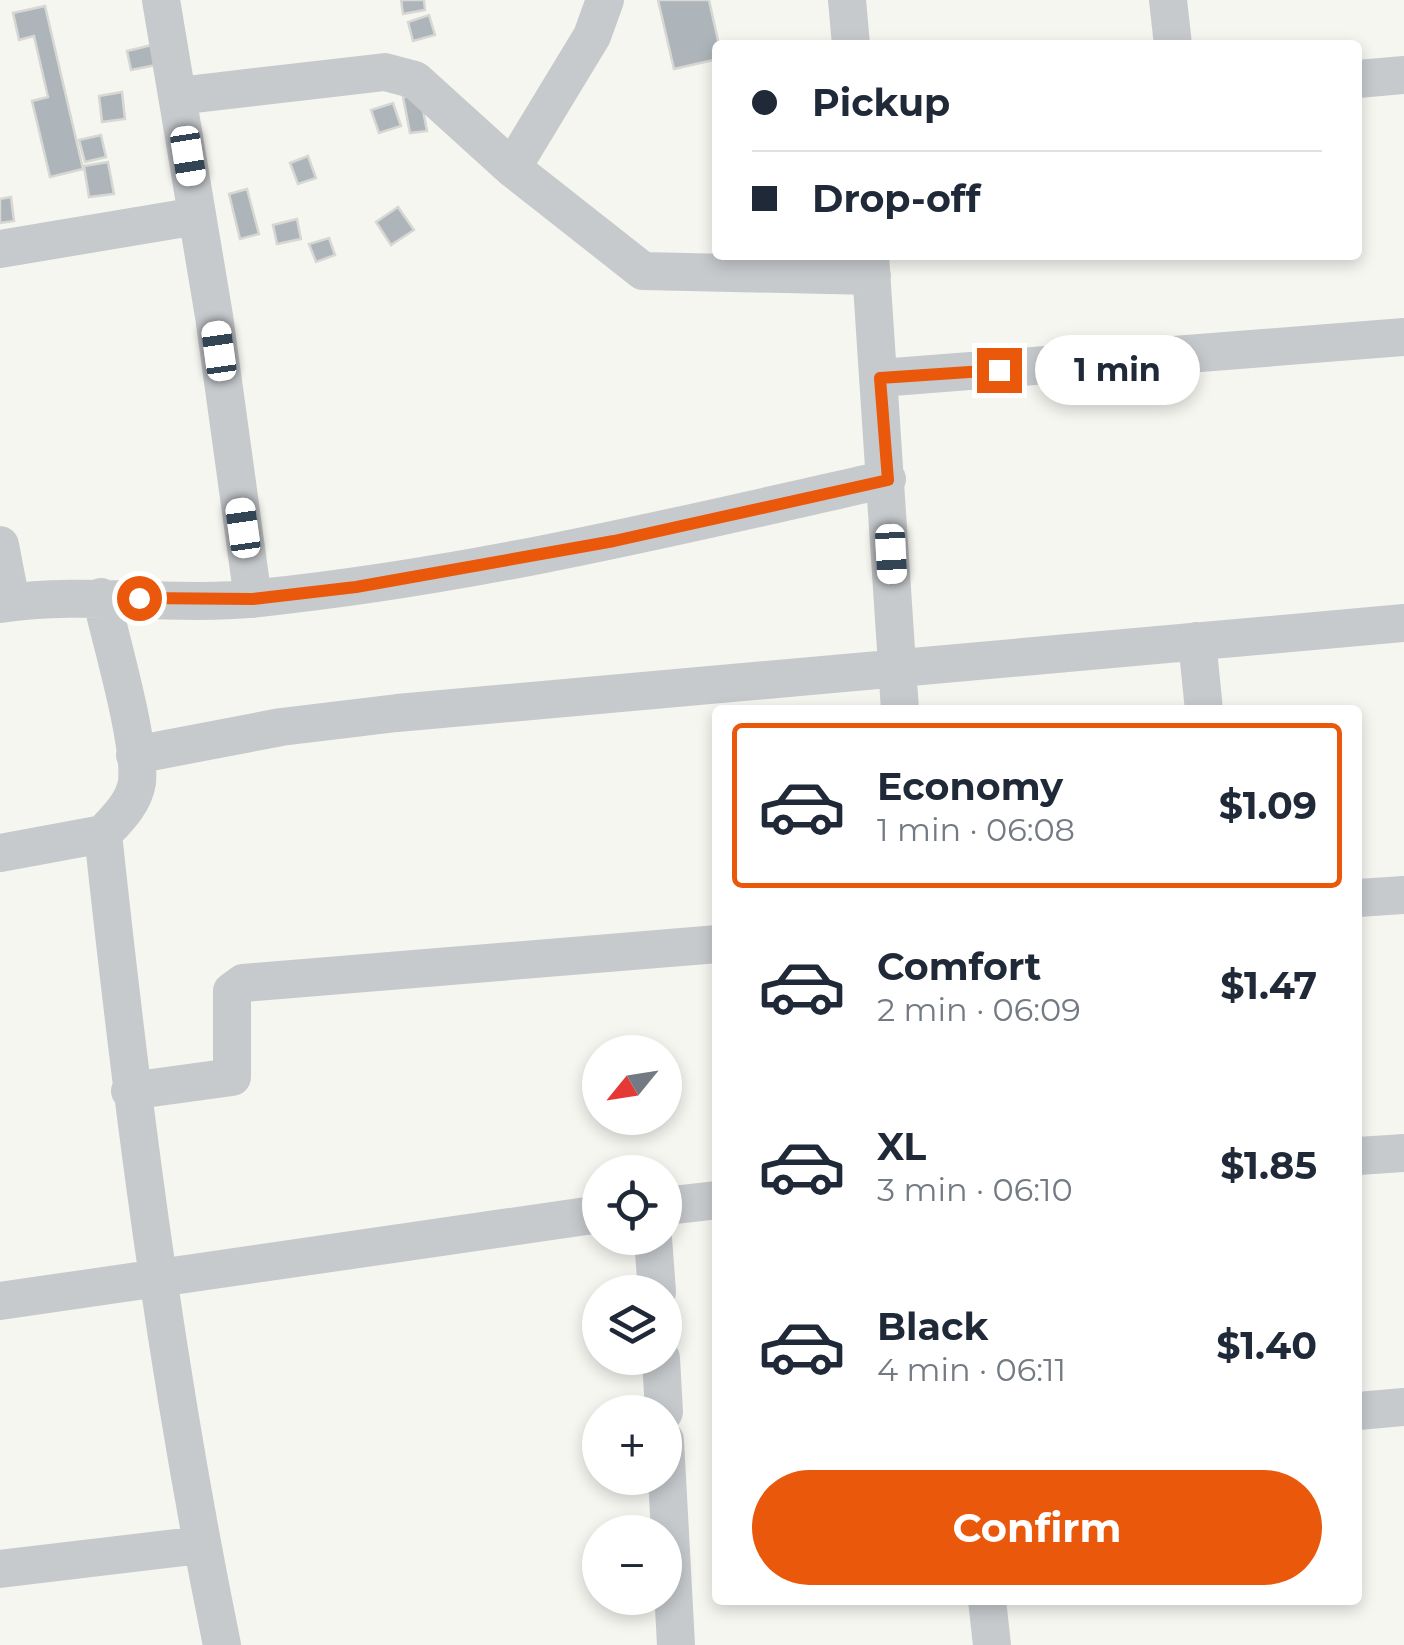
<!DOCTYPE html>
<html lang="en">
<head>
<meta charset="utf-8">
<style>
	:root { --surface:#fff; --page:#f6f6f7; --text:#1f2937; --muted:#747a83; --line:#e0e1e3; --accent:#ea580c }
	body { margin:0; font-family:Montserrat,sans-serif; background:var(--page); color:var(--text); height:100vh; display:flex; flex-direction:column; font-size:38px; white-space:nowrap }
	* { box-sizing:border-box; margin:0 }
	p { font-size:32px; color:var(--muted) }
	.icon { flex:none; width:55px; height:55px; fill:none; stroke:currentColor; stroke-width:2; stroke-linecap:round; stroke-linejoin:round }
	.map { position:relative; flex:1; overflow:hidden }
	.details { position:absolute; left:712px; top:705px; width:650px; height:900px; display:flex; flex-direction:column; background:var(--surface); border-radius:10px; box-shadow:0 5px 15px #0003 }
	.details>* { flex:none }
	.banner { position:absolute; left:712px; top:40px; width:650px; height:220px; border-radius:10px; box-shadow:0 5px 15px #0003; display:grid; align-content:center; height:220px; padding:0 40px; background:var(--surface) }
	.needle { width:65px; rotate:240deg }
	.fabs { position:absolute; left:582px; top:1035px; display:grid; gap:20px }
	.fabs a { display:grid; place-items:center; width:100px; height:100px; border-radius:50%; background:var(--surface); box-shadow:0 5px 15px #0003; font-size:50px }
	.end { position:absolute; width:45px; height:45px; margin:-22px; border:12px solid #ea580c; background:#fff; box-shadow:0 0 0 5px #fff }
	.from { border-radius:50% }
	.bubble { position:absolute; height:70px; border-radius:35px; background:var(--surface); box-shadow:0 5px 15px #0003; font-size:32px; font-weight:700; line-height:70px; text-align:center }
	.car { position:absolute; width:30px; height:60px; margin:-30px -15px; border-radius:12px; box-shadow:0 0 8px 2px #0007; background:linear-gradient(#fff 24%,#345 0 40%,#fff 0 76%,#345 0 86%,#fff 0) }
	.banner b { display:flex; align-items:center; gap:35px; height:95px; font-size:38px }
	.banner b+b { border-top:2px solid var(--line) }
	.banner i { width:25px; height:25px; background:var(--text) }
	ul { padding:18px 0 0; list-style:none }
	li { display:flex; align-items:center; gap:30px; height:165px; margin:0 20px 15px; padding:0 20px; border:5px solid transparent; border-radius:10px }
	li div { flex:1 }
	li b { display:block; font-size:38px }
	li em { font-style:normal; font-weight:700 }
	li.current { border-color:var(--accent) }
	li>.icon { width:90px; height:90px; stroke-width:1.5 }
	.primary-button { display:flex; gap:20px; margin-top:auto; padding:20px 40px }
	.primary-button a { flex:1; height:115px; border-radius:60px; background:var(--accent); color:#fff; font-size:40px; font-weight:700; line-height:115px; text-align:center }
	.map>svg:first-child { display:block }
</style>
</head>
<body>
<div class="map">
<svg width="1404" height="1645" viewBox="0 0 1404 1645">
	<rect width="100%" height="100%" fill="#f6f6f1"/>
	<path fill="#adb5ba" stroke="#d7d7d4" stroke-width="2.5" d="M401,0h23l1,10 -22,4z
		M658,0h51l10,45 -1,14 -44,10z
		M45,6l38,163 -33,8 -18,-76 16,-4 -14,-61 -15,4 -6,-27z
		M429,15l6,20 -22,6 -5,-19z
		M156,44l5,20 -30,6 -4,-19z
		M122,92l3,27 -23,3 -3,-26z
		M420,94l7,37 -17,2 -7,-36z
		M393,103l8,23 -22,7 -8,-23z
		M101,135l5,22 -21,5 -6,-22z
		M308,156l8,22 -18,6 -8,-21z
		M108,162l6,32 -25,3 -5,-31z
		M247,189l12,45 -19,5 -11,-45z
		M11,197l3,24 -14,2v-24z
		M398,207l16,23 -23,15 -15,-23z
		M297,219l4,20 -24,5 -4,-19z
		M329,238l6,17 -19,7 -7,-18z"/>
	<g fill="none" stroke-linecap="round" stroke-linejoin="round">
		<path stroke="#c7cacd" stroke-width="38" d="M161,0l53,316 39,283
			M847,0l4,45
			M1168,0l5,45
			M1358,79l46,-4
			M178,96l207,-24 30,8 97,88 131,103 229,5
			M512,168l80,-132 13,-36
			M0,249l197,-33
			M870,255l30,455
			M880,378l524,-41
			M0,545l11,57
			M101,597c10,44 40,145 36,185 -3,21 -20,37 -34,52 29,271 64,543 119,811
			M0,604c86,-13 173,3 259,-6 213,-22 420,-72 628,-119
			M1197,641l7,69
			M135,755l146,-28 116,-14 1007,-90
			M0,853l103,-19
			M1358,898l46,-3
			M130,1091l102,-14v-86l11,-8 475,-39
			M1358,1156l46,-3
			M665,1206l53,-6
			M653,1238l4,54
			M0,1301l600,-87
			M661,1358l3,54
			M1358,1411l46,-4
			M665,1440l11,205
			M0,1569l201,-24
			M987,1600l5,45"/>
	</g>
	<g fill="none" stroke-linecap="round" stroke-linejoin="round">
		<path stroke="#ea580c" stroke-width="12" d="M139,598l114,1 103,-12 258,-46 274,-61 -8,-102 119,-8"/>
	</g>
</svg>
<div class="fabs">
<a><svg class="needle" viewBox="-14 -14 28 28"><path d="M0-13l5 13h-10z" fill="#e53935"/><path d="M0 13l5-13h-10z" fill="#747a83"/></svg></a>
<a><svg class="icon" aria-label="locate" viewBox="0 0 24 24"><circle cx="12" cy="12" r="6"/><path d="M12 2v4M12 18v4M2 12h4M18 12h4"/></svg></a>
<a><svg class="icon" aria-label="layers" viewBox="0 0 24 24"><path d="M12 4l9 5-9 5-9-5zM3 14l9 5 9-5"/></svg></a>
<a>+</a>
<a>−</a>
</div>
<i class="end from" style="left:139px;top:598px"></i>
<i class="end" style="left:999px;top:370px"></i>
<div class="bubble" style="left:1035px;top:335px;width:165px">1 min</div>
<i class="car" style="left:188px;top:156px;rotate:171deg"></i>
<i class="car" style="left:219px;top:351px;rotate:352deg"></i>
<i class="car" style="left:243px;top:528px;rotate:352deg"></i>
<i class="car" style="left:891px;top:554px;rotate:177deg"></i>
<div class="banner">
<b><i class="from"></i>Pickup</b>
<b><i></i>Drop-off</b>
</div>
<section class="details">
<ul>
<li class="current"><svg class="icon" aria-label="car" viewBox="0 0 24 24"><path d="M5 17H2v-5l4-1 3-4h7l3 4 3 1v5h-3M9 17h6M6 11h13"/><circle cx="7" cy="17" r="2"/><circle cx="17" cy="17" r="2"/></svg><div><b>Economy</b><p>1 min · 06:08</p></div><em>$1.09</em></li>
<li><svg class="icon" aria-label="car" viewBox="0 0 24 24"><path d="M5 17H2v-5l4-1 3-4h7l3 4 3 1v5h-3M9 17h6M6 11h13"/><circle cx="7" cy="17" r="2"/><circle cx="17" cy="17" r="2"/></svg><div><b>Comfort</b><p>2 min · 06:09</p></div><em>$1.47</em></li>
<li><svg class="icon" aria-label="car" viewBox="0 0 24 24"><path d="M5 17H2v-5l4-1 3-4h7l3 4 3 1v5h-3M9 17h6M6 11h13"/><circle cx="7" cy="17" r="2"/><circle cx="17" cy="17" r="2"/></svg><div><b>XL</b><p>3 min · 06:10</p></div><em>$1.85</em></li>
<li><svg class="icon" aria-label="car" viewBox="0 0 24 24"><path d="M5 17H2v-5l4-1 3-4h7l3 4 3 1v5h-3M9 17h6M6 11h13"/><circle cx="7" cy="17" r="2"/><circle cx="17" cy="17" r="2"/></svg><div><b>Black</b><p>4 min · 06:11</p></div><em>$1.40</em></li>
</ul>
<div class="primary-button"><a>Confirm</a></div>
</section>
</div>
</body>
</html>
